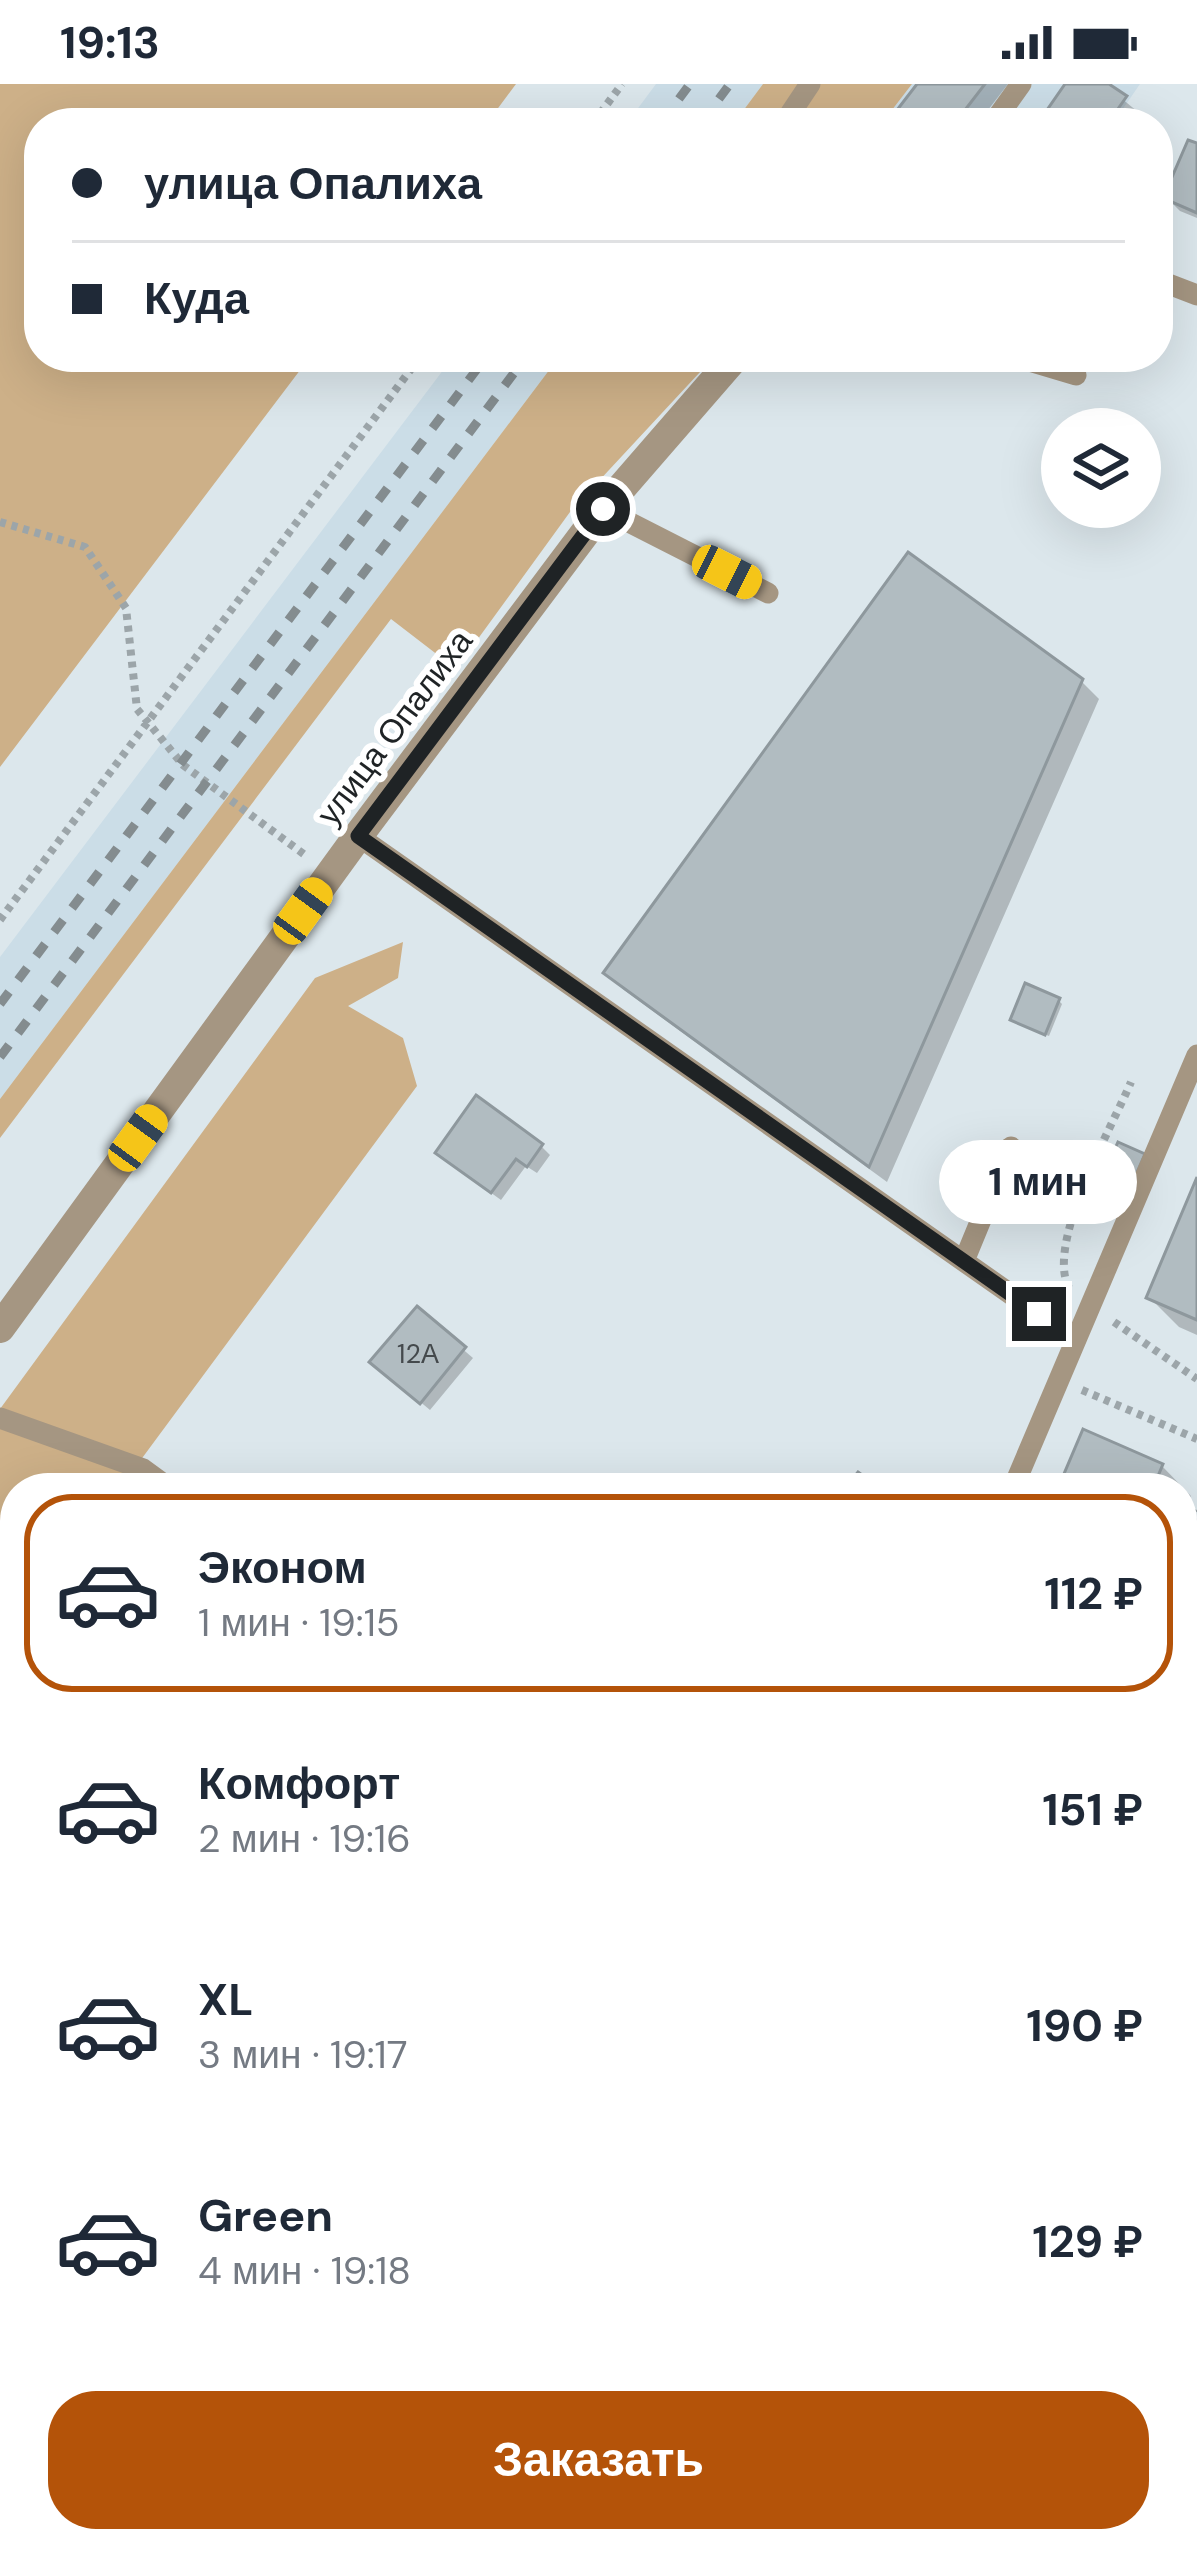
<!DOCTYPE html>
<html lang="ru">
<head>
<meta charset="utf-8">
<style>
	:root { --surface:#fff; --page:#f2f2f3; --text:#1f2937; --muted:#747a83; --line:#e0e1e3; --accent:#b45309 }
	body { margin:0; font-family:"DM Sans",sans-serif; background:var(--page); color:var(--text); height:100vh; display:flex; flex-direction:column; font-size:45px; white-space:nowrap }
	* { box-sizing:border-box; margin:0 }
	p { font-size:39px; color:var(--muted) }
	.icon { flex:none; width:66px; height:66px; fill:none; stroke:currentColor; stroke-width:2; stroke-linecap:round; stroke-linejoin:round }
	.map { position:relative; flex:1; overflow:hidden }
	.details { position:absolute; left:0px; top:1389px; width:1197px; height:1080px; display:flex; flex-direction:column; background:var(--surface); border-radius:48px 48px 0 0; box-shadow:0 12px 48px #0002 }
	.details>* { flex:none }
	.banner { position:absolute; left:24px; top:24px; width:1149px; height:264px; border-radius:48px; box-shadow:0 12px 48px #0002; display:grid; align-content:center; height:264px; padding:0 48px; background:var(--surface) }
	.tools { position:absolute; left:1041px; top:324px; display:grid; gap:24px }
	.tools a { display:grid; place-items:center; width:120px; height:120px; border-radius:50%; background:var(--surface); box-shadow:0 12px 48px #0002; font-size:60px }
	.end { position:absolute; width:54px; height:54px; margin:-27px; border:15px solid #1f2325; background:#fff; box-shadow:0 0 0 6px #fff }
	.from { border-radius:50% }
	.bubble { position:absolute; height:84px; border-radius:42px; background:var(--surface); box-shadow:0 12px 48px #0002; font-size:39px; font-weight:700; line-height:84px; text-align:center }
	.car { position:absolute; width:36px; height:72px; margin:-36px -18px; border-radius:15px; box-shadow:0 0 9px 3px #0007; background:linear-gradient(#f5c518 24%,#345 0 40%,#f5c518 0 76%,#345 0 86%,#f5c518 0) }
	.banner b { display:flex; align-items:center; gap:42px; height:114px; font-size:45px }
	.banner b+b { border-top:3px solid var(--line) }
	.banner i { width:30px; height:30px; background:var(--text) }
	ul { padding:21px 0 0; list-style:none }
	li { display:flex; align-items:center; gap:36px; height:198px; margin:0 24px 18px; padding:0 24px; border:6px solid transparent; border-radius:48px }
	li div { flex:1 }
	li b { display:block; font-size:45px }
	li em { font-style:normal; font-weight:700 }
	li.on { border-color:var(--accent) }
	li>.icon { width:108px; height:108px; stroke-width:1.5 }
	.action { display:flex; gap:24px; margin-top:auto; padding:24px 48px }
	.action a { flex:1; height:138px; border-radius:48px; background:var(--accent); color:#fff; font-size:48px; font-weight:700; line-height:138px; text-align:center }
	.status { display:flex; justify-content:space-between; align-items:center; height:84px; padding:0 60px; background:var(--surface); direction:ltr }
	.status svg { height:33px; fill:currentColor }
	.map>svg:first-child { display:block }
</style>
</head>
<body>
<div class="status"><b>19:13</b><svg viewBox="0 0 49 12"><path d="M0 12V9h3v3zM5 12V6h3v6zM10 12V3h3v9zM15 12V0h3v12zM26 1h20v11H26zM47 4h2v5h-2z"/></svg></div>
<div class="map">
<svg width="1197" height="2469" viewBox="0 0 1197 2469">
	<rect width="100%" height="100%" fill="#dce7ec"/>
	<path fill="#cbdde7" d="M656,0h107l-29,39h-107z
		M912,0h228l-27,39h-231z
		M453,273h106l-559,742v-142z
		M1182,1924l15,7v538h-610l-22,-15h617z"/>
	<path fill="#cdb088" d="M0,0h516l-29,39h-448v234h271l-310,410z
		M763,0h149l-30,39h-148z
		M559,273h155l-144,155 -114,157 -65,-50 -391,519v-39z
		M403,858l-5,36 -50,28 55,32 14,48 -297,402h-105v141l-15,21v-241l315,-431z"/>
	<path fill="#0003" d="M921,0h87l-30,39h-87z
		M1069,0h35l34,28 -7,11h-89z
		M1197,63v71l-17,-7 -13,-13z
		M1081,597l18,18 -212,483 -263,-192 -18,-17z
		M1058,916l4,4 -13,32 -32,-13z
		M541,1062l9,9 -13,18 -11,-7 -25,34 -54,-39z
		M1197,1101v150l-18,-8 -30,-30z
		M417,1226l56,48 -43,52 -48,-40z
		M1162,1382l29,30 -9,21v-29h-120z
		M1182,2130l15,7v265l-15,-7z
		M181,2454h77l-11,15h-46z
		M1059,2454h77l-6,15h-37z"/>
	<path fill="#b1bcc1" stroke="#8e989d" stroke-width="3" d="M917,0h68l-30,39h-68z
		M1065,0h44l18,12 -19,27h-70z
		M1188,56l9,3v70l-34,-15z
		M908,468l175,127 -214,488 -266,-194z
		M1025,899l35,15 -15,37 -35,-15z
		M476,1011l67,49 -16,23 -11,-8 -25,34 -56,-40z
		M1118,1058l27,12 -14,32 -27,-13z
		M1197,1093v143l-51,-22z
		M417,1222l49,41 -46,57 -51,-42z
		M1083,1345l80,35 -10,24h-95z
		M858,1388l22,16h-49l10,-13 9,7z
		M1182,2127l15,7v260l-15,-7z
		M15,2269v50l-15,-11v-18z
		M179,2454h64l-12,15h-32z
		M301,2454h24l20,15h-55z
		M1076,2454h35l-5,13z"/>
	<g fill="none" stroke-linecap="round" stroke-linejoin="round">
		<path stroke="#9ca5a9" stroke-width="8" stroke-dasharray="6 6" stroke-linecap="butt" d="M593,39l29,-39
			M0,438l85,25 41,61 11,101 46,56 122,90
			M0,836l420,-563
			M1069,1204c-24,-44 43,-161 62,-206
			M1114,1238l83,57
			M1082,1306l115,49
			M1182,1461l15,-35
			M1182,1511l15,-36
			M1182,1630l15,6
			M1182,1665l7,-16
			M1182,1746l15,-35"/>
		<path stroke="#a59682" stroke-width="21" d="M784,39l26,-39
			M993,39l28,-39
			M1158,196l39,15
			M1016,273l60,18
			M603,425l165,84
			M358,752l718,504
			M964,1177l47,-114
			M0,1334l143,51 26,19
			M1013,1404l184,-433
			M1182,1853l15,7
			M1182,2085l15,7
			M956,2454l29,15"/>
		<path stroke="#a59682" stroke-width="30" d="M0,1244l358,-492 245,-327 132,-152
			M0,2106l15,11
			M470,2454l5,4"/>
		<path stroke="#848c8f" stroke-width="9" stroke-dasharray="15 15" stroke-linecap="butt" d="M661,39l29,-39
			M701,39l29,-39
			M0,920l486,-647
			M0,973l526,-700"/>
	</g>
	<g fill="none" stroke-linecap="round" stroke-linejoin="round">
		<path stroke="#1f2325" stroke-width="15" d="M603,425l-245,327 681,478"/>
	</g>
	<g text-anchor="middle" stroke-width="12" stroke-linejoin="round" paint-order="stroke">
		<g font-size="27" fill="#44494c">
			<text x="418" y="1279">12А</text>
		</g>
		<g font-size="33" fill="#1f2325" stroke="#fff">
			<text transform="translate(394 643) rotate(-53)" y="12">улица Опалиха</text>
		</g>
	</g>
</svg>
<div class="tools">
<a><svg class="icon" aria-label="layers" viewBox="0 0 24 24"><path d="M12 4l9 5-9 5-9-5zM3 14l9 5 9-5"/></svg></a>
</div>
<i class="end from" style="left:603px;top:425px"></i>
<i class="end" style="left:1039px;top:1230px"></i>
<div class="bubble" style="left:939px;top:1056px;width:198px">1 мин</div>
<i class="car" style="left:727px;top:488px;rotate:117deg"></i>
<i class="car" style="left:303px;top:827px;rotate:36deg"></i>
<i class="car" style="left:138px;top:1054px;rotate:36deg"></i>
<div class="banner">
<b><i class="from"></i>улица Опалиха</b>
<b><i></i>Куда</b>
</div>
<section class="details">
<ul>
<li class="on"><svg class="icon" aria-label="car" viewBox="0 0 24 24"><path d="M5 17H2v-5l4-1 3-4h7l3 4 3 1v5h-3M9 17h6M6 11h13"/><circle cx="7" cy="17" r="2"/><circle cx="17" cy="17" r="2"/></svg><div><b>Эконом</b><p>1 мин · 19:15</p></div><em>112 ₽</em></li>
<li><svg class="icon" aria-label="car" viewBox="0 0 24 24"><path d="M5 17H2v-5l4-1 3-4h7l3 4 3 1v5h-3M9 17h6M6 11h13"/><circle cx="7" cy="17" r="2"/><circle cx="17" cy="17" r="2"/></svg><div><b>Комфорт</b><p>2 мин · 19:16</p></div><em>151 ₽</em></li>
<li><svg class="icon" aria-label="car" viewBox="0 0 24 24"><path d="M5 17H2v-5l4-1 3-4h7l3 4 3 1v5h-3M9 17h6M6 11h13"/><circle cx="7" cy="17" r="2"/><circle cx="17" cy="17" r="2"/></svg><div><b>XL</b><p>3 мин · 19:17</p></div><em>190 ₽</em></li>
<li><svg class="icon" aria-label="car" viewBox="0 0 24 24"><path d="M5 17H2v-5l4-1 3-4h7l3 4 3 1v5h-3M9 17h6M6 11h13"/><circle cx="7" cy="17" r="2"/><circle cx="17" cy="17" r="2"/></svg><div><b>Green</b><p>4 мин · 19:18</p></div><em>129 ₽</em></li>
</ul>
<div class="action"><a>Заказать</a></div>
</section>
</div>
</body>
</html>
